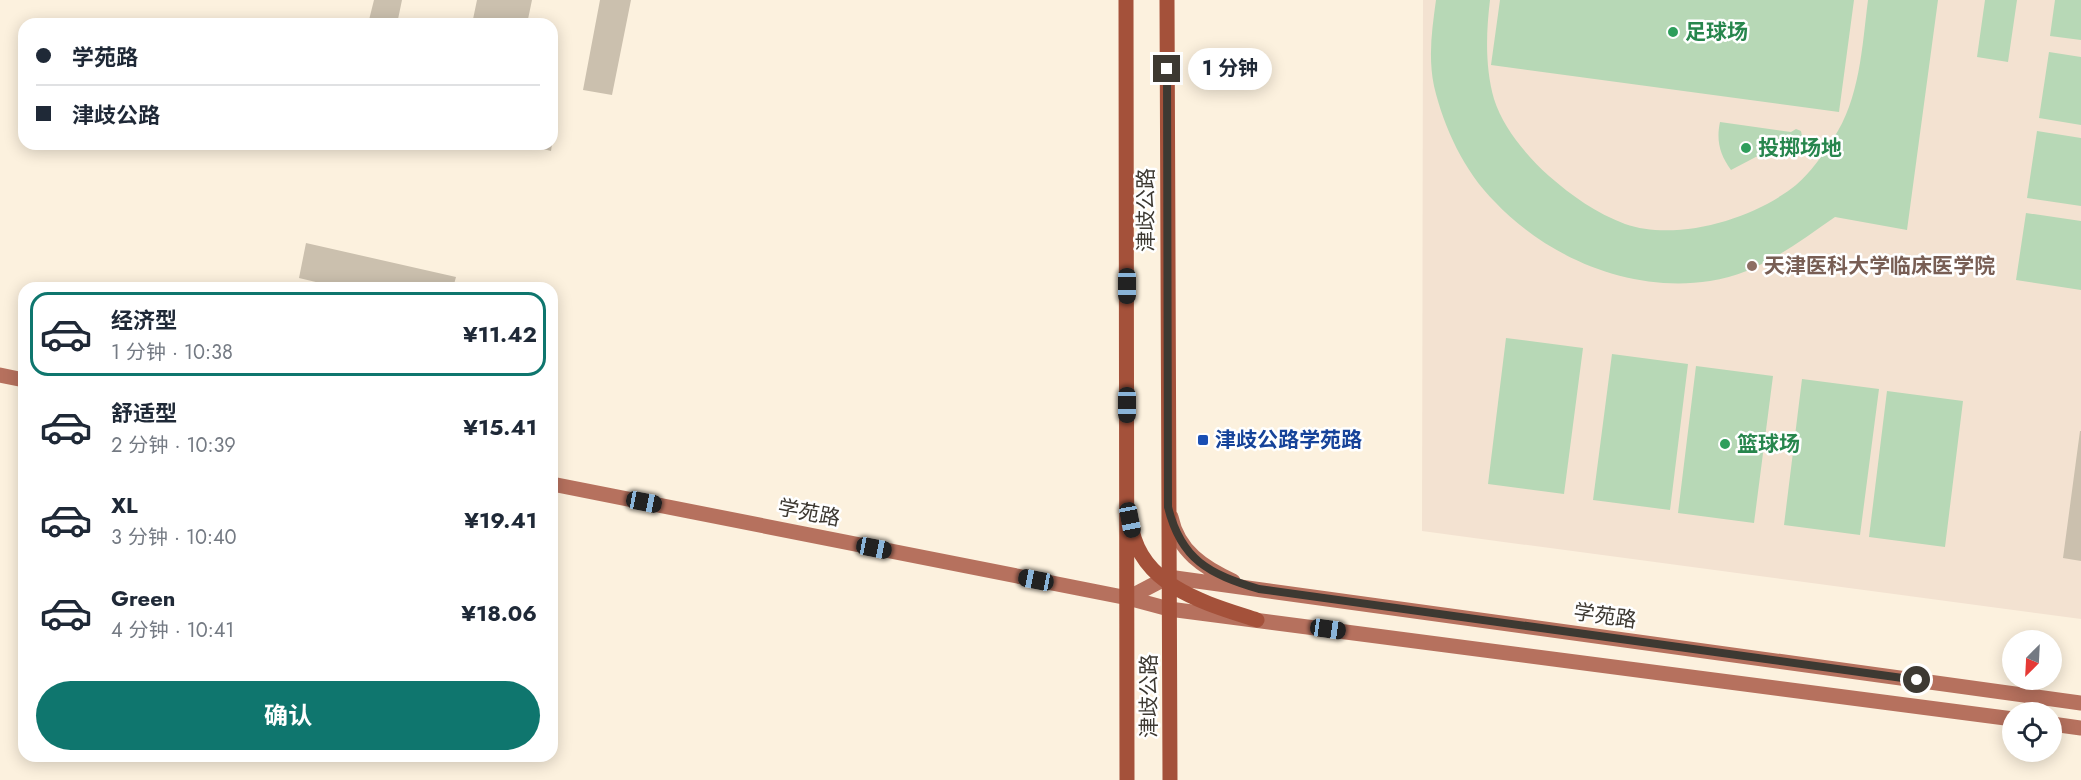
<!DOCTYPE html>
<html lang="zh">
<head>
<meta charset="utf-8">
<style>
	:root { --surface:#fff; --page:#f2f2f3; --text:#1f2937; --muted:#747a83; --line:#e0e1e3; --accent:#0f766e }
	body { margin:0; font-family:Jost,"Noto Sans SC",sans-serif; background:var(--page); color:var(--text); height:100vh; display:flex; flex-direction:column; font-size:22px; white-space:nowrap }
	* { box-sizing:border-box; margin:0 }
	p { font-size:20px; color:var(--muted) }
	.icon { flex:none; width:33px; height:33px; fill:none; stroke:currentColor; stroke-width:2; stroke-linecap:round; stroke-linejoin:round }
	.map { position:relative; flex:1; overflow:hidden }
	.panel { position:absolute; left:18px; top:282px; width:540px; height:480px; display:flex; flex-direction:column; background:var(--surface); border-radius:18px; box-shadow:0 3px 15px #0003 }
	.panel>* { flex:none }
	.top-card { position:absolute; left:18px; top:18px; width:540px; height:132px; border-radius:18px; box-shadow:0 3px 15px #0003; display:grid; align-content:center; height:132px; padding:0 18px; background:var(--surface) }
	.needle { width:39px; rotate:204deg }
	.buttons { position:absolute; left:2002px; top:630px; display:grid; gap:12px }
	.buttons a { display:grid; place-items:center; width:60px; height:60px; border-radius:50%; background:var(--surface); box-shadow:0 3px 15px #0003; font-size:30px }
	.end { position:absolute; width:27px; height:27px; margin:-14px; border:8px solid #3d3932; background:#fff; box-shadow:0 0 0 3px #fff }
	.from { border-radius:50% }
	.bubble { position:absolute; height:42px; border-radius:21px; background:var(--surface); box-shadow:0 3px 15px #0003; font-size:20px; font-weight:700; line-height:42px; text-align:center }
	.car { position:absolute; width:18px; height:36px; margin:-18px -9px; border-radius:8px; box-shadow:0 0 4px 2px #0007; background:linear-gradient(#222 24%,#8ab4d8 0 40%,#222 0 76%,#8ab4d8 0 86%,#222 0) }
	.top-card b { display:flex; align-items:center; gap:21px; height:57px; font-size:22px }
	.top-card b+b { border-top:2px solid var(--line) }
	.top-card i { width:15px; height:15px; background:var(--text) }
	ul { padding:10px 0 0; list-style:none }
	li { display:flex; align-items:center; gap:18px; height:84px; margin:0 12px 9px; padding:0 6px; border:3px solid transparent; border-radius:18px }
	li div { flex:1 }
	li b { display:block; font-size:22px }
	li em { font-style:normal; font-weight:700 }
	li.active { border-color:var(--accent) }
	li>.icon { width:54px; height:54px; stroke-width:1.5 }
	.action { display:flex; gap:12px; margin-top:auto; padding:12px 18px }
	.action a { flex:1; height:69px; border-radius:36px; background:var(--accent); color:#fff; font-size:24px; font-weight:700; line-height:69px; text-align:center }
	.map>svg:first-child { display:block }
</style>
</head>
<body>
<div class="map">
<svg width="2081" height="780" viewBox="0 0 2081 780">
	<rect width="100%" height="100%" fill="#fcf1de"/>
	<path fill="#f3e2d1" d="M1423,0h658v619l-659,-88z"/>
	<path fill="#b7d8b6" d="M1436,0h54c-4,33 -5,67 4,99 9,29 33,57 55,77 23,20 47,37 76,48 52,18 129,-5 171,-39 14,-12 27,-30 37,-46 27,-40 29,-92 35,-139h70l-31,230 -72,-13c-39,27 -77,57 -125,64 -78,12 -161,-22 -215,-79 -31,-31 -51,-74 -61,-116 -6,-29 -2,-57 2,-86z
		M1500,0h354l-15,112 -348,-47z
		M1985,0h32l-9,62 -31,-5z
		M2055,0h26v40l-31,-4z
		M2049,52l32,5v68l-42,-7z
		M1720,122l71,10 5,-3 5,2 1,5 -4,4 -6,-2 -61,32c-11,-15 -15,-29 -11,-48z
		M2037,131l44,7v68l-54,-8z
		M2026,213l55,8v69l-65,-10z
		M1506,338l77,10 -19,146 -76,-10z
		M1612,354l76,10 -18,146 -77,-10z
		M1696,366l77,10 -19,147 -76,-10z
		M1802,379l77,10 -19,146 -76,-10z
		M1887,391l76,10 -18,146 -76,-10z"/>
	<path fill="#cbc0ae" d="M374,0h28l-5,24h-29z
		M477,0h55l-5,24h-55z
		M600,0h31l-19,95 -29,-5z
		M552,122l5,1 -4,18h-1z
		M524,144h28l-1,7z
		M306,243l150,34 -3,11h-112l-42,-10z
		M2080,431h1v130l-18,-3z"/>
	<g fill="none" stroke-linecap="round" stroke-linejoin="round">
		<path stroke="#b6715e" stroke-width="15" d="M0,375l24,5
			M552,484l576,114 41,11 844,110
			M1171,517c7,34 33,51 62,64
			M1128,598l40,-21 913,126
			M2052,724l29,4"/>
		<path stroke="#a4513a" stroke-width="15" d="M1126,0l1,780
			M1167,0l3,780
			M1132,530c12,58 77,74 125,90"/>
	</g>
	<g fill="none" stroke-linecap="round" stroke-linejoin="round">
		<path stroke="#3d3932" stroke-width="8" d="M1167,69l1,438c13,53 41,67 91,82l658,91"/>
	</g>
	<g fill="#2e9e5b" stroke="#fff" stroke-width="2">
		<circle cx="1673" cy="32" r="6"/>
		<circle cx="1746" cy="148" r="6"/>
		<circle cx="1725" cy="444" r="6"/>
	</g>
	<circle fill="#8d6e63" stroke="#fff" stroke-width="2" cx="1752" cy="266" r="6"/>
	<rect fill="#1a4fb4" stroke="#fff" stroke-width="2" x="1197" y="434" width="12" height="12" rx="3"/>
	<g text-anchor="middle" stroke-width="5" stroke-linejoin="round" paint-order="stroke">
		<g font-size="21" font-weight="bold" fill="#27864d" stroke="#fff" text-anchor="start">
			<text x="1685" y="39">足球场</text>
			<text x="1758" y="155">投掷场地</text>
			<text x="1737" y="451">篮球场</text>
		</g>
		<g font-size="21" fill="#3d3932" stroke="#fff">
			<text transform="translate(1146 210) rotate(-90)" y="7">津歧公路</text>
			<text transform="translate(809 513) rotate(11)" y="7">学苑路</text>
			<text transform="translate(1605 616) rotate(8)" y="7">学苑路</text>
			<text transform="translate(1149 696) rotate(-90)" y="7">津歧公路</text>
		</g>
		<g font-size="21" font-weight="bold" fill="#785e54" stroke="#fff" text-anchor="start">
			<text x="1764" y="273">天津医科大学临床医学院</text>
		</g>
		<g font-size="21" font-weight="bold" fill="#164399" stroke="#fff" text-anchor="start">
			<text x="1215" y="447">津歧公路学苑路</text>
		</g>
	</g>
</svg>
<div class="buttons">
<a><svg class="needle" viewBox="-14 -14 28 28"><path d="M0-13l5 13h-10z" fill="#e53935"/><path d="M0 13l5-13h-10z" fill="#747a83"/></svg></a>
<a><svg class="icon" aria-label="locate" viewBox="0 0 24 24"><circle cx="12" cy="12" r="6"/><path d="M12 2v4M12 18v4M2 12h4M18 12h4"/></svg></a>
</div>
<i class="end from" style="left:1917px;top:680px"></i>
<i class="end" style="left:1167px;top:69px"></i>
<div class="bubble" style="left:1188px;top:48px;width:84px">1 分钟</div>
<i class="car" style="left:1127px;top:286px;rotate:180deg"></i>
<i class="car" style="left:1127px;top:405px;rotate:180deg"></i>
<i class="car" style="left:644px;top:502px;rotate:101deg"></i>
<i class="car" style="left:1130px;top:520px;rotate:169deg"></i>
<i class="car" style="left:874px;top:548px;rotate:101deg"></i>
<i class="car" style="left:1036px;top:580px;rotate:281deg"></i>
<i class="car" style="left:1328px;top:629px;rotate:98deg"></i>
<div class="top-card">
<b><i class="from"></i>学苑路</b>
<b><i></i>津歧公路</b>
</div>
<section class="panel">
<ul>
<li class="active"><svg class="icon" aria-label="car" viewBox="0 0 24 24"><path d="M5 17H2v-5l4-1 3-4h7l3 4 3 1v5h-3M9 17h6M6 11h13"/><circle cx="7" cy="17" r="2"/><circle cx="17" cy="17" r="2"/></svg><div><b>经济型</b><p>1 分钟 · 10:38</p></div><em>¥11.42</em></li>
<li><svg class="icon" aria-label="car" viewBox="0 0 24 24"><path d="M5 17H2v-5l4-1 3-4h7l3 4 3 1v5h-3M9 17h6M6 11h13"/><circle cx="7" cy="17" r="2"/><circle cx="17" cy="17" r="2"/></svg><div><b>舒适型</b><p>2 分钟 · 10:39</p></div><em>¥15.41</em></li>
<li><svg class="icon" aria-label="car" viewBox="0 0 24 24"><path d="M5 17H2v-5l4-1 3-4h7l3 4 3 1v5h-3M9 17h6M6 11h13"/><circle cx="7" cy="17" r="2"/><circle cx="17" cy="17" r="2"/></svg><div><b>XL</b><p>3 分钟 · 10:40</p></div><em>¥19.41</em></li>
<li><svg class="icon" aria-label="car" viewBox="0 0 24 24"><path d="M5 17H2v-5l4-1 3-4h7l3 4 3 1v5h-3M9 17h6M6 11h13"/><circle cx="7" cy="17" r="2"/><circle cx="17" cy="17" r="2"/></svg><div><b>Green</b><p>4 分钟 · 10:41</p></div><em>¥18.06</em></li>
</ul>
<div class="action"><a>确认</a></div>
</section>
</div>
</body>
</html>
